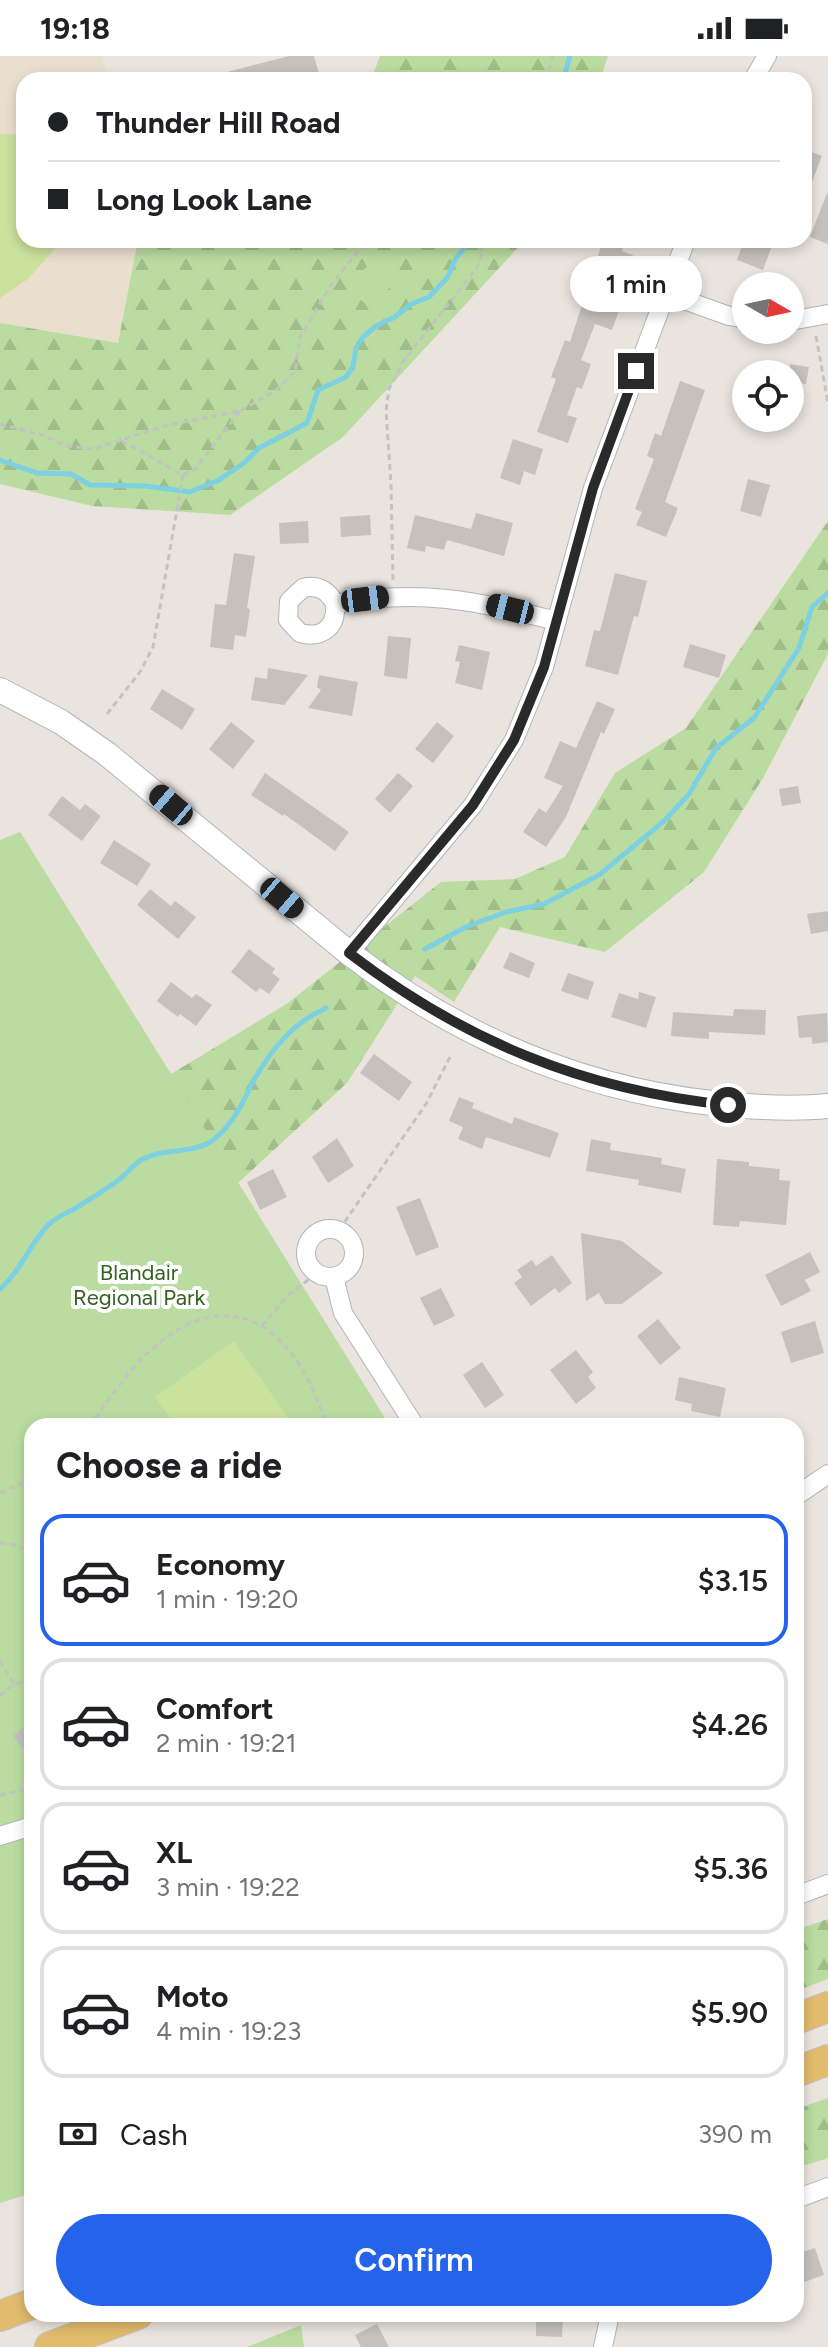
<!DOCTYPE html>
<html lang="en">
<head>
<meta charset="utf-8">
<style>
	:root { --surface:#fff; --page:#f2f2f2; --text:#202124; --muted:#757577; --line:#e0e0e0; --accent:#2563eb }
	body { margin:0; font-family:Figtree,sans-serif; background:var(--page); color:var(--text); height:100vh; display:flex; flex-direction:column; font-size:30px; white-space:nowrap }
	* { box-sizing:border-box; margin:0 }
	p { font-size:26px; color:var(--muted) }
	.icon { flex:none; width:44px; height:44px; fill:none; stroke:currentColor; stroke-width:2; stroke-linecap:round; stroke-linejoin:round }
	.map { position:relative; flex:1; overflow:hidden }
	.side { position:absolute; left:24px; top:1362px; width:780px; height:904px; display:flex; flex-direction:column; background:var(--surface); border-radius:24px; box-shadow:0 4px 12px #0003 }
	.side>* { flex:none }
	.guide { position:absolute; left:16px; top:16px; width:796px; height:176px; border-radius:24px; box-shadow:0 4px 12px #0003; display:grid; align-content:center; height:176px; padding:0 32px; background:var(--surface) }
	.needle { width:52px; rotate:99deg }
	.fabs { position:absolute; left:732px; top:216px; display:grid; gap:16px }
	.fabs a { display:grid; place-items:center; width:72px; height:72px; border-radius:50%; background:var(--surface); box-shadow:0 4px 12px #0003; font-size:40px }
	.end { position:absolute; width:36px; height:36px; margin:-18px; border:10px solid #2a2a2a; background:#fff; box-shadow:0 0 0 4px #fff }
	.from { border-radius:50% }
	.bubble { position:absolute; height:56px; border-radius:28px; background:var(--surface); box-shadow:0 4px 12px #0003; font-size:26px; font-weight:600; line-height:56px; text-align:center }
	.car { position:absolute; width:24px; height:48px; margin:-24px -12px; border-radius:10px; box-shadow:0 0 6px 2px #0007; background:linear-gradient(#222 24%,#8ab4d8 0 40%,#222 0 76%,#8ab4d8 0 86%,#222 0) }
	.guide b { display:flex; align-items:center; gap:28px; height:76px; font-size:30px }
	.guide b+b { border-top:2px solid var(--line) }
	.guide i { width:20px; height:20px; background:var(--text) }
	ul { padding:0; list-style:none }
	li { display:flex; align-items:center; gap:24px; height:132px; margin:0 16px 12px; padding:0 16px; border:4px solid var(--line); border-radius:24px }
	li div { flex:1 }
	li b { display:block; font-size:30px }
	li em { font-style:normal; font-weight:600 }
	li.active { border-color:var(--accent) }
	li>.icon { width:72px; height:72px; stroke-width:1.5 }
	h2 { padding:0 32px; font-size:36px; line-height:96px }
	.pay { display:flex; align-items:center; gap:20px; height:88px; padding:0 32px; font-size:30px }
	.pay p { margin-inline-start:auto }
	.primary-button { display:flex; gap:16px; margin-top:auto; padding:16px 32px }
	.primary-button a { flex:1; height:92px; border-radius:48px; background:var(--accent); color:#fff; font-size:32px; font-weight:600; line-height:92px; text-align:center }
	.status { display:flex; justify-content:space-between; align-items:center; height:56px; padding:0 40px; background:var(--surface); direction:ltr }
	.status svg { height:22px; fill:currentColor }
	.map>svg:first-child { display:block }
</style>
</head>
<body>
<div class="status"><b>19:18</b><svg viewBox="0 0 49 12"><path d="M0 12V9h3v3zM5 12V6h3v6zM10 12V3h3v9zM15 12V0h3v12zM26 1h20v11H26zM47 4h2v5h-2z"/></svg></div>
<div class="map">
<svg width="828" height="2291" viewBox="0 0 828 2291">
	<defs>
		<pattern id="forest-firs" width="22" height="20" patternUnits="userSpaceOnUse" patternTransform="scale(2)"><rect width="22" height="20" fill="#badca0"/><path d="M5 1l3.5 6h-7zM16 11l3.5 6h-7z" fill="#a0bd8a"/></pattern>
	</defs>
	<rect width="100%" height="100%" fill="#ebe4de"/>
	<path fill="#eadfcf" d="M0,0h102l6,24h-84v160h114l-20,103 -118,-20z"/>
	<path fill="url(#forest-firs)" d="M380,0h228l-8,24h-229z
		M138,184h387l-182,197 -113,78 -138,-9 -92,-22v-161l118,20z
		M828,465v133l-65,124 -59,94 -99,80 -105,-25 -46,75 -39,-26 -68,107 -109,100 -81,14 -137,-365 151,242 117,-71 153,-121 74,-3 50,-22 50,-84 71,-45z
		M828,1863v60l-32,12v-61z
		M828,2042v60l-32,10v-59z"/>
	<path fill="#badca0" d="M380,198l22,22 -33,32 -22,-22z
		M20,776l370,594h-358v767l-32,10v-1363z
		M301,2269l3,22h-57z"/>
	<path fill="#cbe29d" d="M0,78l24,1v105h39l-35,39 -28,19z
		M234,1285l60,85h-118l-21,-29z"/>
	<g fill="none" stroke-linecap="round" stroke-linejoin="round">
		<path stroke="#7cd0e2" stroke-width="5" d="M563,24l7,-24
			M0,404l37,13 34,1 19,11 56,1 44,6 29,-12 25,-17 15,-15 48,-25 11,-33 28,-13 7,-10 3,-19 7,-11 13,-11 19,-9 16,-13 18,-7 18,-19 9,-20 15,-18
			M425,893l41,-22 40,-15 38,-8 55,-29 65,-54 25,-27 27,-46 38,-30 45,-70 13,-41 16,-14
			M0,1233c21,-18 29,-44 48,-64 7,-7 17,-11 26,-16 15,-9 31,-19 46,-30 8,-6 14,-16 23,-20 22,-12 50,-4 70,-19 21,-16 29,-37 41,-60 19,-33 38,-56 72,-72"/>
	</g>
	<path fill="#c6c1bd" d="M289,0h25l7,24h-104l-1,-5z
		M804,93l18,7 -17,44h-1z
		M827,137l1,1v50l-18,-7z
		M603,184h23l-4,11 11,4 -15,37 7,2 -13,36 -17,-6 -14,36 10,4 -9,25 -5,-2 -10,28 10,3 -9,25 -31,-11 19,-53 -5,-2 14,-37 5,2z
		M744,184h30l-11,30 -26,-10z
		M790,308l19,3 -3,17 -16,-2z
		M680,325l25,9 -40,112 13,6 -12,29 -30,-12 6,-13 -7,-3 19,-50 -7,-3 8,-23 6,3z
		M513,383l30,10 -8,26 -11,-4 -4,14 -20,-7z
		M748,423l22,6 -9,32 -21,-6z
		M476,457l37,10 -9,33 -57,-16 -3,10 -18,-4 -1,6 -18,-4 8,-33 56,14z
		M370,459l1,20 -30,2 -1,-20z
		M308,465l1,22 -29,1 -1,-21z
		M234,497l21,3 -8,52 3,1 -4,28 -11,-2 -2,15 -23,-3 5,-43 11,1z
		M615,517l32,8 -9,36 -4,-1 -16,59 -33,-9 9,-36 6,1z
		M388,580l23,2 -4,41 -23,-3z
		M690,588l36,11 -7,23 -36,-11z
		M459,589l31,7 -8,38 -27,-7 5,-21 -5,-1z
		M268,612l40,7 -24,30 -33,-5 4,-23 12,2z
		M319,619l39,7 -6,34 -44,-8 13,-18 -4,-3z
		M162,633l33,20 -13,21 -32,-21z
		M597,645l18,8 -11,25 -3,-2 -35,85 -20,30 -23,-15 16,-24 7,5 17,-27 -19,-8 16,-37 16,7z
		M231,666l24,19 -22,28 -24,-20z
		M437,666l17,14 -21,27 -18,-14z
		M265,717l84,59 -14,19 -51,-37 -1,2 -32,-21z
		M398,717l15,13 -23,27 -15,-14z
		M798,730l3,17 -19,3 -3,-17z
		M62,740l18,14 5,-6 16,12 -19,25 -34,-26z
		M114,784l37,24 -14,22 -37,-23z
		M150,833l21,17 4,-5 21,16 -18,22 -41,-34z
		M828,855v20l-17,3 -4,-20z
		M249,893l26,20 -3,4 8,6 -11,15 -9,-6 -4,4 -25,-20z
		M510,896l25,11 -6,15 -26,-10z
		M568,917l26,9 -6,18 -27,-9z
		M171,926l21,16 4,-4 16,11 -16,21 -16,-12 -2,3 -21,-16z
		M639,936l17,5 -10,31 -35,-11 8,-24 19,6z
		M734,953l32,1 -1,25 -56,-3v7l-38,-3 2,-24 60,4z
		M827,957l1,29 -16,2v-7l-13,1 -2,-22z
		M374,998l38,28 -13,19 -39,-28z
		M459,1041l15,6 -2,5 40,16 2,-7 45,16 -9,25 -64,-21 -4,12 -24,-10 5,-12 -14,-6z
		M337,1082l17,28 -26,17 -16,-26z
		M591,1083l20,4 -1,7 52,8 -1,6 25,5 -5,24 -43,-8 1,-5 -53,-9z
		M717,1103l32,3v4l31,3 -1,11 11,1 -4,44 -46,-4 -1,6 -26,-2z
		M273,1113l14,28 -27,13 -13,-28z
		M420,1142l19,49 -23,9 -20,-49z
		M581,1177l41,8 41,32 -41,31h-17l-6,-11 -13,8z
		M810,1196l10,20 -15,8 6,11 -30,15 -16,-31z
		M552,1199l20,28 -13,10 -4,-5 -24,18 -17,-23 8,-6 -5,-7 15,-10 4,6z
		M441,1232l14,28 -21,10 -14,-28z
		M658,1263l23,29 -21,17 -23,-29z
		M815,1265l9,32 -33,10 -10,-31z
		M576,1294l17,22 -5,5 8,11 -20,16 -26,-34z
		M482,1306l22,33 -19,13 -22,-33z
		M679,1321l47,11 -6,29 -29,-6 1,-7 -17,-4z
		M32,1665v20l-10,7 -9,-12z
		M815,2192l9,27 -28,10v-31z
		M536,2258h27l-1,23 -26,-1z
		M377,2268l12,23h-28l-6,-12z"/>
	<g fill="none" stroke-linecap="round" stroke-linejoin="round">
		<defs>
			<path id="minor" d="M753,24l14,-24
				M665,237l64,23 17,3
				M790,265l38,-7
				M335,548c-6,-13 -17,-20 -32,-16l-14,13 -1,19 12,13c22,6 37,-6 35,-29 85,-16 140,-3 222,17
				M349,897l124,-148 41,-65 30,-73 49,-179 93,-248
				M306 1197a24 24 0 1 1 48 0a24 24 0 1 1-48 0Z
				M334,1221l9,36 72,113
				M796,1440l32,-22
				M0,1780l32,-10
				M796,1840l32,-12
				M796,2143l32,-12
				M603,2291l7,-33"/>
			<path id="tertiary" d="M0,634l61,32 46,32 242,199c107,82 228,135 363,150 38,4 78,7 116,3"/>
			<path id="primary" d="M796,1963l32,-12
				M796,2016l32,-12
				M0,2260l32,-12
				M50,2291l88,-33"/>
		</defs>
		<use href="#minor" stroke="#b1b4bc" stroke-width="20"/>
		<use href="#tertiary" stroke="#b1b4bc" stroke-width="26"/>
		<use href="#primary" stroke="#c3c3c3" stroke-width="32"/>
		<path stroke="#c3c3c3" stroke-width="3" stroke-dasharray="6 4" stroke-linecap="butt" d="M546,24l7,-24
			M816,280l12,67
			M0,368l42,11 25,11 27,3 70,-23 76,-15 35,-20 20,-19 5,-35 29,-49 29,-37 18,-11
			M122,385l61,34 13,-7 44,-57
			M393,524l-2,-96 -5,-73 3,-22 15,-29 72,-91 7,-17 -8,-12
			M107,658l33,-42 13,-25 30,-172
			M339,1174l87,-126 25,-49
			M262,1270l26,-31 28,-21
			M89,1370c20,-26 38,-55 63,-77 84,-75 149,-12 174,77
			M0,1437l32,-14
			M0,1487l16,2 16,8
			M0,1605l14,23
			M0,1640l14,-12 18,-3
			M0,1739l32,-7"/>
		<use href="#minor" stroke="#fff" stroke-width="18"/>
		<use href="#tertiary" stroke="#fff" stroke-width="24"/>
		<use href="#primary" stroke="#e2bb6c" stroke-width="30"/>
	</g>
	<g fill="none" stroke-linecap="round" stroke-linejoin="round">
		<path stroke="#2a2a2a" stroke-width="10" d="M636,315l-43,117 -49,179 -30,73 -41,65 -124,148c115,88 235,137 379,152"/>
	</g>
	<g text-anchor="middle" stroke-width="8" stroke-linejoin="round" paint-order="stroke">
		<g font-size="22" fill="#346022" stroke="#fff">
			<text x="139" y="1224">Blandair<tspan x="139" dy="25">Regional Park</tspan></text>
		</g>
	</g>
</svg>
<div class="fabs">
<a><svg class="needle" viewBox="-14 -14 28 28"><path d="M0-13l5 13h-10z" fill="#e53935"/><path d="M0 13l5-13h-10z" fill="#757577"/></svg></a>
<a><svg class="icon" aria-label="locate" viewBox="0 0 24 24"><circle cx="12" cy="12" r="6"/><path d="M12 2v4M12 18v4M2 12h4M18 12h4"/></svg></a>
</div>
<i class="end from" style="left:728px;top:1049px"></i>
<i class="end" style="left:636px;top:315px"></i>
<div class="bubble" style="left:570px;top:200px;width:132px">1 min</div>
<i class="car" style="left:365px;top:543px;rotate:83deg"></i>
<i class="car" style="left:510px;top:553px;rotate:284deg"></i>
<i class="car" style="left:171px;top:749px;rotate:310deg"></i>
<i class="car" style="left:282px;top:842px;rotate:130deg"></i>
<div class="guide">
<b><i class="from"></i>Thunder Hill Road</b>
<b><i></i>Long Look Lane</b>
</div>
<section class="side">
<h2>Choose a ride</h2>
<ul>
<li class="active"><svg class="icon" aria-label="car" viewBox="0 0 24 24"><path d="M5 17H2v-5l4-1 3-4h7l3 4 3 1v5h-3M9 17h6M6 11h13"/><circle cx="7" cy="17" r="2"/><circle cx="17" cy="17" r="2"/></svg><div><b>Economy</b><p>1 min · 19:20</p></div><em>$3.15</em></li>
<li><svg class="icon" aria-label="car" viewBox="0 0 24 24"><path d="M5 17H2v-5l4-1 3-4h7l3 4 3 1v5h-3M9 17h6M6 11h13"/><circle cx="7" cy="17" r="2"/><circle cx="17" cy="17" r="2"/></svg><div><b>Comfort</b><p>2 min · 19:21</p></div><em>$4.26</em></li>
<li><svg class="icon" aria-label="car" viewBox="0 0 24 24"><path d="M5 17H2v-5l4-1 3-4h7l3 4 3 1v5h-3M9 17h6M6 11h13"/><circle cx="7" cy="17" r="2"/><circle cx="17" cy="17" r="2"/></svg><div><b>XL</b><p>3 min · 19:22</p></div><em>$5.36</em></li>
<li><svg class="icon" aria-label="car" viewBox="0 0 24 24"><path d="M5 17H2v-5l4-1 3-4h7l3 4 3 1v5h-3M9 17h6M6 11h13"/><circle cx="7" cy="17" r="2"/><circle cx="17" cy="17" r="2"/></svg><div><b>Moto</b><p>4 min · 19:23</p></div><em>$5.90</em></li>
</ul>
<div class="pay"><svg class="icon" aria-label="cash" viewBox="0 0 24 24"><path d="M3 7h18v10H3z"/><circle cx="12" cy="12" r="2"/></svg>Cash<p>390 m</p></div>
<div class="primary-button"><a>Confirm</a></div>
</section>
</div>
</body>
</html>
